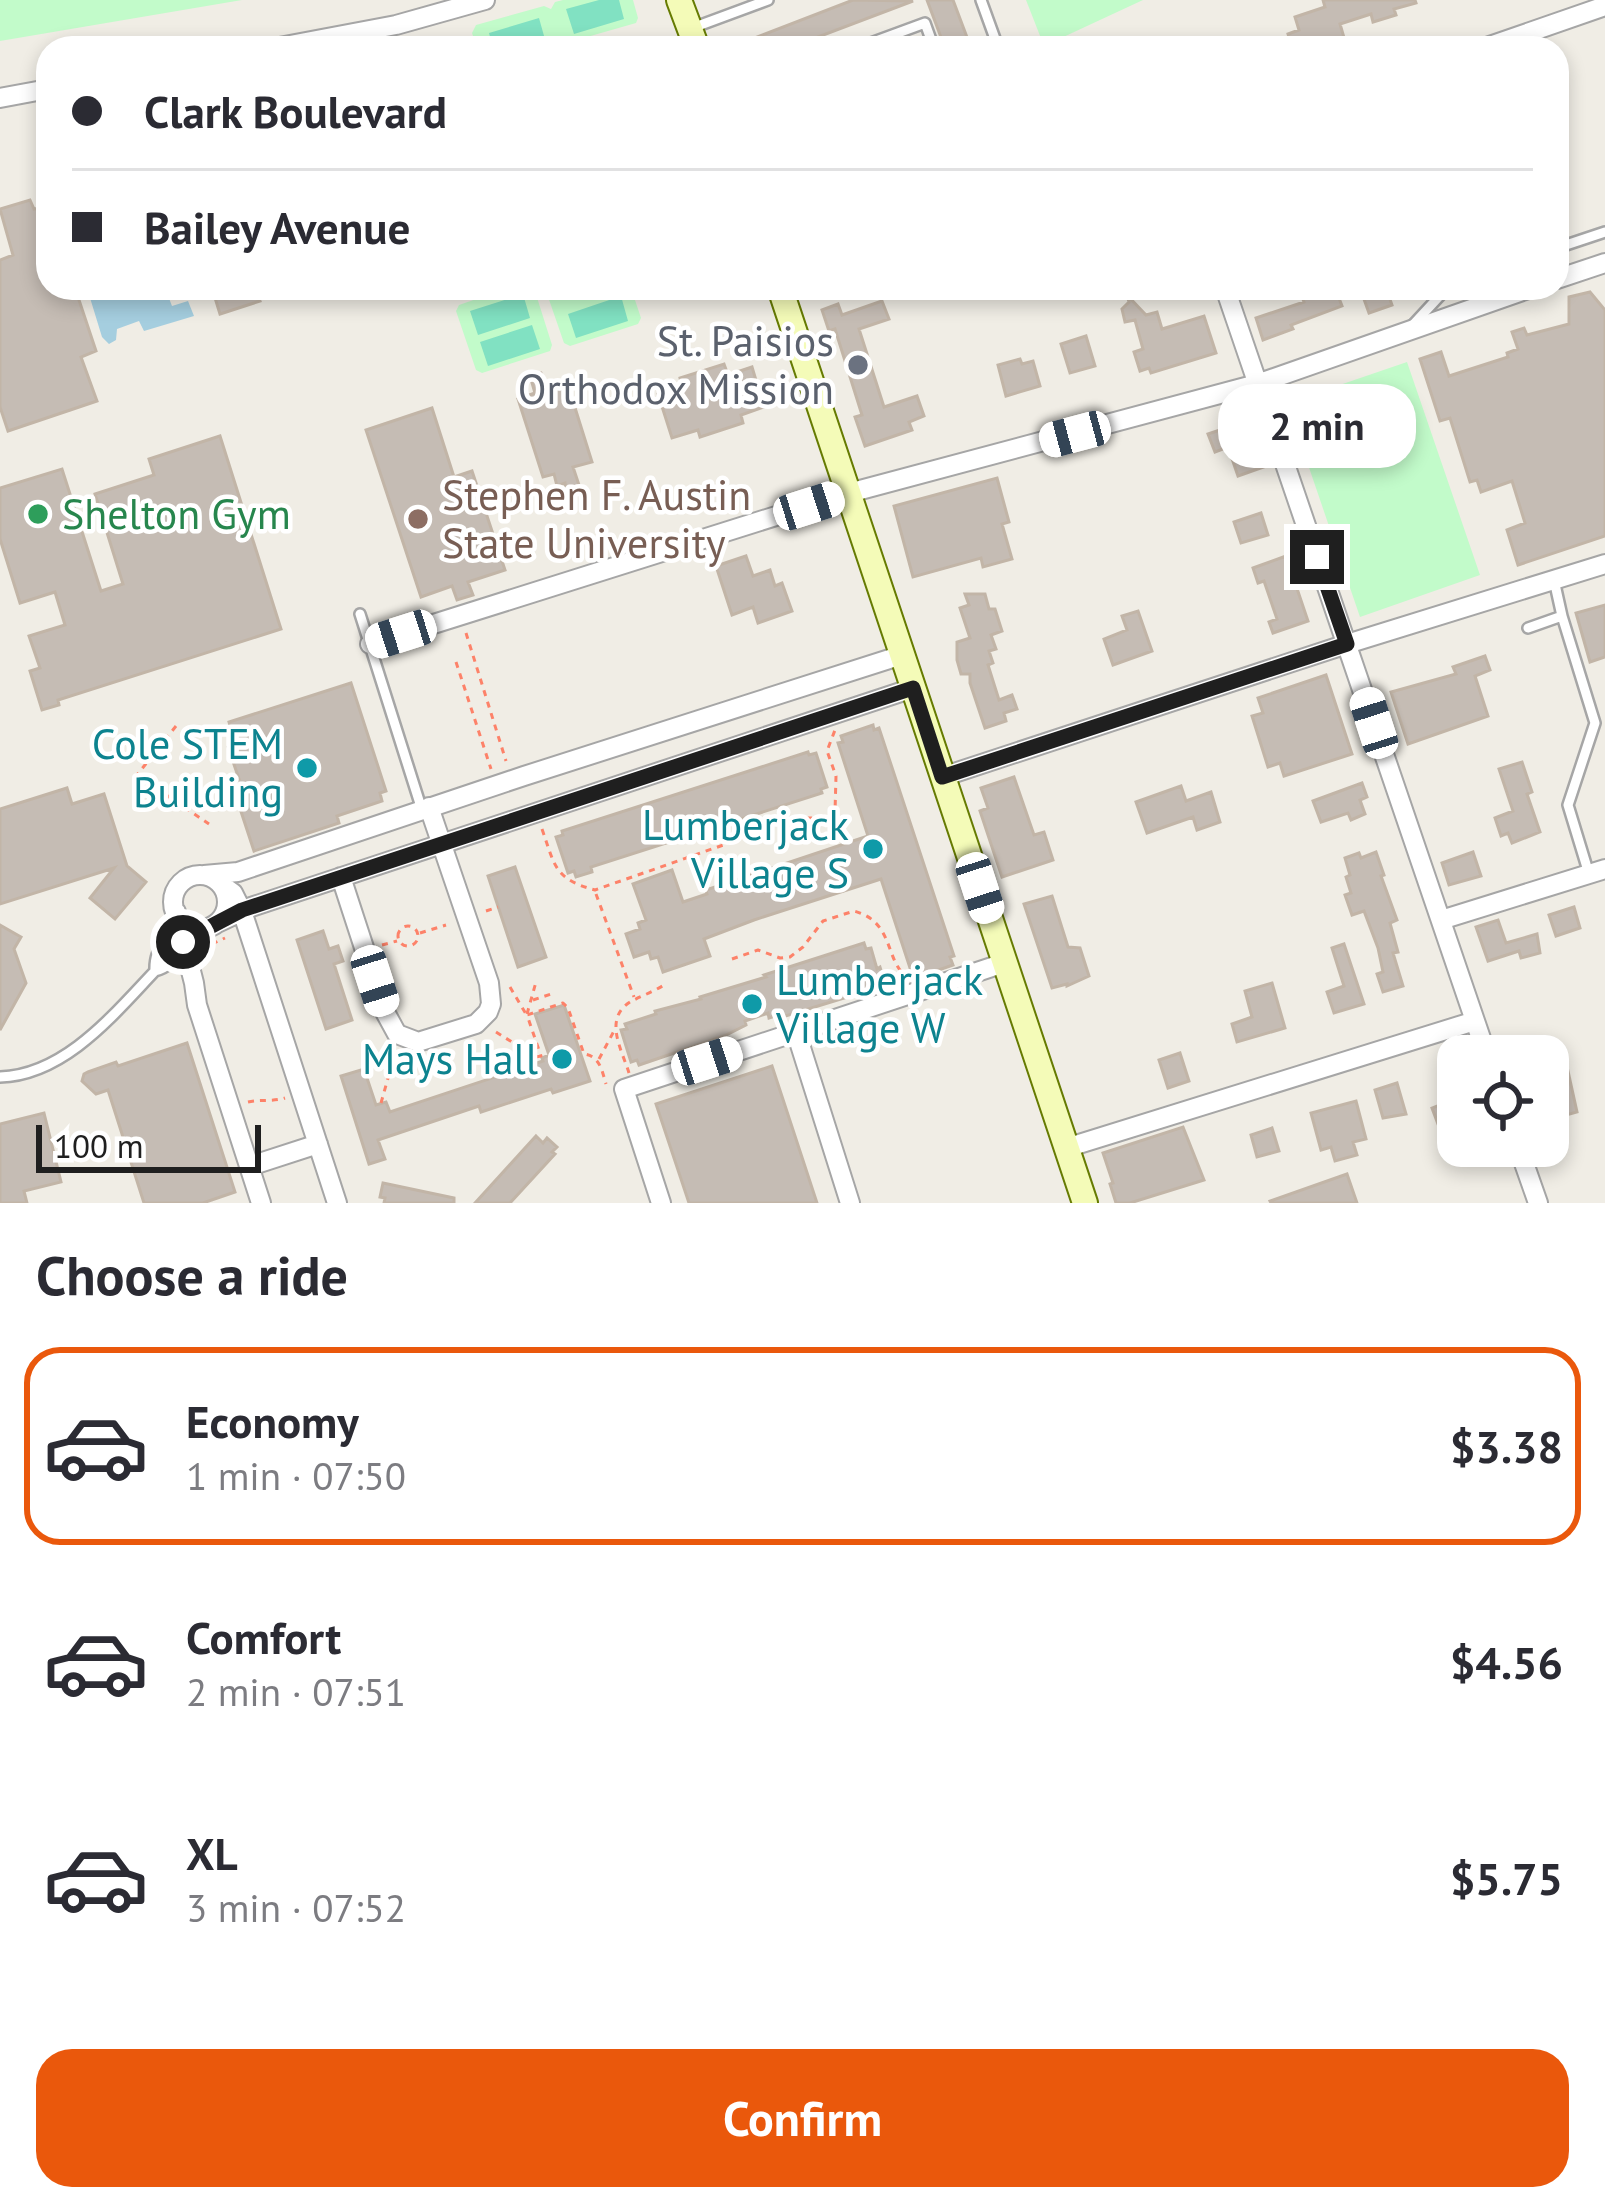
<!DOCTYPE html>
<html lang="en">
<head>
<meta charset="utf-8">
<style>
	:root { --surface:#fff; --page:#f7f7f7; --text:#2b2b33; --muted:#7c7c81; --line:#e1e1e2; --accent:#ea580c }
	body { margin:0; font-family:"PT Sans",sans-serif; background:var(--page); color:var(--text); height:100vh; display:flex; flex-direction:column; font-size:45px; white-space:nowrap }
	* { box-sizing:border-box; margin:0 }
	p { font-size:39px; color:var(--muted) }
	.icon { flex:none; width:66px; height:66px; fill:none; stroke:currentColor; stroke-width:2; stroke-linecap:round; stroke-linejoin:round }
	.map { position:relative; height:1203px; overflow:hidden }
	.side { display:flex; flex-direction:column; background:var(--surface); flex:1 }
	.side>* { flex:none }
	.hud { position:absolute; left:36px; top:36px; width:1533px; height:264px; border-radius:36px; box-shadow:0 6px 18px #0003; display:grid; align-content:center; height:264px; padding:0 36px; background:var(--surface) }
	.controls { position:absolute; left:1437px; top:1035px; display:grid; gap:24px }
	.controls a { display:grid; place-items:center; width:132px; height:132px; border-radius:24px; background:var(--surface); box-shadow:0 6px 18px #0003; font-size:60px }
	.scale { position:absolute; left:36px; bottom:30px; width:225px; box-sizing:border-box; padding-left:12px; border:6px solid #1f1f1f; border-top:0; font-size:33px; line-height:42px; white-space:nowrap; color:#1f1f1f; -webkit-text-stroke:9px #fff; paint-order:stroke }
	.end { position:absolute; width:54px; height:54px; margin:-27px; border:15px solid #1f1f1f; background:#fff; box-shadow:0 0 0 6px #fff }
	.from { border-radius:50% }
	.bubble { position:absolute; height:84px; border-radius:36px; background:var(--surface); box-shadow:0 6px 18px #0003; font-size:39px; font-weight:800; line-height:84px; text-align:center }
	.car { position:absolute; width:36px; height:72px; margin:-36px -18px; border-radius:15px; box-shadow:0 0 9px 3px #0007; background:linear-gradient(#fff 24%,#345 0 40%,#fff 0 76%,#345 0 86%,#fff 0) }
	.hud b { display:flex; align-items:center; gap:42px; height:114px; font-size:45px }
	.hud b+b { border-top:3px solid var(--line) }
	.hud i { width:30px; height:30px; background:var(--text) }
	ul { padding:0; list-style:none }
	li { display:flex; align-items:center; gap:36px; height:198px; margin:0 24px 18px; padding:0 12px; border:6px solid transparent; border-radius:36px }
	li div { flex:1 }
	li b { display:block; font-size:45px }
	li em { font-style:normal; font-weight:800 }
	li.on { border-color:var(--accent) }
	li>.icon { width:108px; height:108px; stroke-width:1.5 }
	h2 { padding:0 36px; font-size:54px; line-height:144px }
	.cta { display:flex; gap:24px; margin-top:auto; padding:24px 36px }
	.cta a { flex:1; height:138px; border-radius:36px; background:var(--accent); color:#fff; font-size:48px; font-weight:800; line-height:138px; text-align:center }
	.map>svg:first-child { display:block }
</style>
</head>
<body>
<div class="map">
<svg width="1605" height="1203" viewBox="0 0 1605 1203">
	<rect width="100%" height="100%" fill="#f0ede5"/>
	<path fill="#c2fbca" d="M0,0h242l-242,41z
		M563,0h70l5,18 -2,5 -70,20 -6,-3 -5,6 -5,2h-73l-5,-15 4,-8 68,-19 7,3 4,-7z
		M1026,0h117l-99,46z
		M508,288h26l18,57 -2,6 -68,22 -6,-3 -20,-59 3,-6z
		M545,288h86l10,30 -3,6 -68,22 -6,-3z
		M1407,362l73,213 -120,42 -73,-214z"/>
	<path fill="#81e1c2" d="M599,0h20l5,19 -50,15 -8,-25z
		M539,18l7,25 -18,5h-35l-4,-15z
		M523,294l7,24 -52,17 -8,-24z
		M621,296l7,25 -52,17 -8,-24z
		M532,325l8,24 -52,17 -8,-24z"/>
	<path fill="#a5cedf" d="M87,288h78l7,18 16,-5 6,15 -50,15 -5,-10 -22,8 -1,11 -7,4 -7,-7z"/>
	<path fill="#c5bcb4" stroke="#c2b5a7" stroke-width="3" d="M853,0l60,1 -124,47h-60z
		M927,0h26l18,48h-26z
		M1323,0h92l1,3 -22,6 2,6 -23,7 -2,-8 -31,10 5,17 -20,7h-33l-4,-14 11,-4 -4,-13 30,-10z
		M30,200l4,9 14,-2v81h27l21,63 -15,6 16,44 -89,30 -8,-24v-147l13,-5 -13,-46z
		M212,288h43l5,13 -40,13z
		M1317,288h18l7,18 -51,19 2,4 -30,11 -7,-22 48,-16 -3,-8z
		M1360,288h26l6,17 -23,8z
		M1590,292l15,18v226l-87,29 -11,-35 18,-7 -13,-42 -31,11 -4,-12 -7,2 -20,-64 -10,3 -20,-62 21,-7 8,24 59,-19 -1,-4 11,-4 -6,-17 12,-4 3,7 42,-11v-27z
		M1127,295l19,20 11,-3 5,17 42,-13 12,37 -65,20 -2,-5 -9,3 -6,-19 9,-3 -8,-29 -10,2 -3,-13 7,-7z
		M882,301l7,18 -30,10 25,78 33,-11 7,20 -15,6 3,8 -47,16 -10,-29 7,-2 -27,-86 -6,2 -7,-21 16,-6 4,11z
		M1086,336l9,30 -25,7 -9,-29z
		M1020,359l2,5 11,-3 7,25 -34,10 -8,-31z
		M724,364l4,11 24,-8 12,40 -23,8 2,8 -43,14 -2,-7 -26,8 -14,-44 24,-8 -2,-8z
		M541,373l5,15 21,-6 25,80 -19,5 6,18 -13,4 -1,-6 -8,3 -3,-12 -11,3 -25,-78 17,-6 -5,-17z
		M432,408l22,69 18,-6 33,99 -37,12 5,13 -16,5 -5,-14 -31,11 -55,-167z
		M1250,411l19,54 -31,11 -10,-29 -13,5 -7,-18 30,-10 -3,-8z
		M220,436l61,193 -223,71 1,5 -17,5 -12,-39 10,-3 -11,-32 36,-11 -10,-33 -35,11 -20,-64v-51l62,-19 39,122 22,-7 -28,-90 59,-19 -5,-16z
		M997,478l12,44 -7,2 10,35 -29,8 -2,-9 -68,19 -19,-71z
		M1261,513l7,22 -27,8 -7,-21z
		M746,556l7,20 17,-6 5,16 7,-3 10,28 -34,12 -5,-16 -21,8 -16,-49z
		M1286,556l22,65 -35,12 -4,-11 8,-3 -13,-38 -6,2 -5,-15z
		M965,594h20l4,15h6l7,22 -11,4 5,14 -7,2 4,12 -5,2 11,35 13,-5 5,14 -13,4 2,8 -21,7 -15,-45v-9h-9l-4,-14v-18l13,-4 -10,-30 9,-3z
		M1605,605v52l-15,5 -14,-49z
		M1138,611l14,40 -39,14 -9,-26 23,-9 -5,-14z
		M1485,656l5,14 -15,6 13,40 -80,28 -17,-52 65,-18 -3,-7z
		M1326,675l26,79 -68,22 -4,-13 -12,4 -16,-51 11,-3 -5,-15z
		M351,683l35,108 -6,2 2,8 -45,15 2,7 -85,28 -23,-70 8,-2 -11,-32 8,-2 -7,-23z
		M873,725l1,5 5,-2 75,228 -4,1 3,8 -35,12 -2,-7 -5,1 -30,-92 -127,41 -50,19 6,17 -47,16 -5,-15 -7,2 -2,-7 -15,5 -8,-23 14,-5 -2,-6 8,-3 -13,-36 39,-14 11,32 24,-8 -1,-4 162,-54 -30,-93 5,-1 -2,-6z
		M808,752l1,3 7,-2 11,34 -6,2 1,4 -231,74 1,5 -16,5 -2,-6 -6,2 -12,-36 7,-2 -1,-4z
		M1522,762l10,30 -5,2 13,38 -28,11 -4,-10 -7,3 -6,-18 18,-7 -14,-42z
		M1014,777l20,58 10,-3 9,28 -51,17 -22,-66 8,-3 -7,-20z
		M1362,783l5,14 -7,3 5,14 -14,6 -3,-7 -27,9 -8,-21z
		M1181,786l5,15 25,-9 9,30 -23,8 -4,-13 -46,16 -11,-31z
		M67,788l5,16 32,-10 23,72 19,16 -31,37 -25,-21 24,-30 -114,36v-95z
		M1376,852l8,23 -3,1 16,44 -7,3 8,29 -5,1 10,33 -20,6 -6,-18 6,-2 -5,-24 -14,-37 -12,4 -7,-20 6,-2 -5,-16 4,-2 -5,-17 14,-5 2,5z
		M1473,852l8,24 -32,9 -7,-22z
		M515,867l31,90 -28,10 -30,-91z
		M1052,896l16,51 12,1 9,28 -22,10v-2l-15,4 -28,-84z
		M1574,907l6,21 -24,8 -7,-21z
		M1498,920l8,23 31,-9 3,19 -19,5 -2,-7 -31,10 -12,-34z
		M0,925l21,12 -7,12 12,34 -26,47z
		M323,931l6,18 9,-3 5,15 -9,3 18,56 -26,9 -29,-89z
		M864,943l2,6 5,-1 6,21 3,-2 4,13 -6,2 2,5 -101,31 -1,-3 -9,3 -1,-5 -23,8 1,4 -22,11 -85,29 -2,-5 -6,2 -10,-32 6,-1 -2,-5 31,-10 -1,-3 46,-12 -1,-2 66,-20 -2,-2z
		M1344,944l20,60 -30,9 -7,-21 17,-6 -12,-38z
		M1272,983l13,45 -48,14 -5,-18 20,-7 -7,-26z
		M564,1005l26,76 -37,12 -2,-4 -70,23 -2,-6 -101,34 7,19 -16,5 -28,-88 23,-7 12,36 10,-3 4,10 153,-51 -1,-3 7,-3 -14,-41z
		M187,1043l48,149 -32,11h-59l-36,-113 -12,4 -14,-13 2,-7 4,-2 28,-10 2,4z
		M1180,1053l9,28 -21,7 -9,-28z
		M1566,1062l11,50 -29,8v-16l8,-2 -8,-35z
		M772,1066l45,137h-128l-33,-99z
		M1397,1083l9,31 -23,4 -8,-28z
		M1458,1098v28l-17,6 -9,-24z
		M1356,1101l10,38 -13,3 4,13 -22,6 -4,-14 -10,3 -10,-37z
		M44,1113l17,69 -37,9 3,12h-27v-79z
		M1183,1127l21,53 -74,23h-14l-6,-19 3,-1 -10,-30z
		M1272,1128l7,23 -22,6 -6,-22z
		M536,1136l7,7 4,-5 10,9 -5,5 3,2 -45,49h-35z
		M1347,1174l10,29h-86l-1,-2z
		M383,1183l71,15v5h-70l1,-5 -5,-1z"/>
	<g fill="none" stroke-linecap="round" stroke-linejoin="round">
		<defs>
			<path id="service" d="M981,0l17,47 -2,1
				M695,27l73,-27
				M857,48l68,-25 9,25
				M1557,248l48,-16
				M1410,328l37,-40
				M360,614l62,196
				M1562,616l33,107 -27,82 21,69
				M1528,628l34,-12 -8,-36
				M174,919c-3,25 -20,24 -19,52 24,-6 32,-33 55,-44
				M0,1077c65,-2 114,-63 155,-106"/>
			<path id="minor" d="M274,48l122,-23 89,-25
				M1484,48l121,-42
				M0,98l48,-9
				M1557,279l48,-16
				M1225,288l262,768
				M370,644l479,-151 408,-109 274,-96
				M942,777l405,-133 258,-80
				M204,875l34,-3 286,-96 378,-121
				M173 902a27 27 0 1 1 54 0a27 27 0 1 1-54 0Z
				M341,877l44,135 12,22 21,8 58,-18 12,-12 3,-8 -2,-21 -60,-176
				M219,883l14,10 9,18 95,292
				M176,912l18,71 3,22 64,198
				M1441,920l164,-51
				M217,923l34,-16 662,-219
				M796,1032l54,171
				M1518,1146l20,57
				M1066,1148l409,-127
				M250,1166l68,-22
				M661,1203l-37,-114 380,-126"/>
			<path id="secondary" d="M679,0l18,48
				M780,288l305,915"/>
		</defs>
		<use href="#service" stroke="#a6a6a6" stroke-width="14"/>
		<use href="#minor" stroke="#a6a6a6" stroke-width="22"/>
		<use href="#secondary" stroke="#667b02" stroke-width="28"/>
		<path stroke="#fd8269" stroke-width="3" stroke-dasharray="6 6" stroke-linecap="butt" d="M466,633l40,128
			M456,662l35,107
			M176,726l-39,49 72,49
			M542,829c13,37 12,50 53,61l134,-47 36,-21 18,-4h35l17,-6 1,-36 -9,-25 8,-21
			M596,894l38,103
			M486,911l12,-4
			M398 936a10 10 0 1 1 20 0a10 10 0 1 1-20 0Z
			M420,933l26,-8
			M382,945l15,-4
			M201,949l24,-11
			M732,959l26,-9 22,8 10,-1 13,-10 20,-26 31,-10c42,11 30,53 55,67
			M510,987l16,27
			M533,1000l21,-7
			M527,1014l9,-32
			M496,1032l40,25 5,-1 -14,-41 36,-12 5,5 16,46c16,2 18,17 22,30
			M599,1059l15,-28
			M629,1073c-7,-23 -26,-54 1,-71 11,-6 23,-10 34,-17
			M248,1102c13,-3 24,0 37,-4
			M381,1103l13,-46"/>
		<use href="#service" stroke="#fff" stroke-width="9"/>
		<use href="#minor" stroke="#fff" stroke-width="18"/>
		<use href="#secondary" stroke="#f4fbb8" stroke-width="24"/>
	</g>
	<g fill="none" stroke-linecap="round" stroke-linejoin="round">
		<path stroke="#1f1f1f" stroke-width="15" d="M183,942l1,5 16,-15 42,-22 671,-222 29,89 405,-133 -30,-87"/>
	</g>
	<circle fill="#6b7280" stroke="#fff" stroke-width="4.5" cx="858" cy="365" r="12"/>
	<circle fill="#2e9e5b" stroke="#fff" stroke-width="4.5" cx="38" cy="514" r="12"/>
	<circle fill="#8d6e63" stroke="#fff" stroke-width="4.5" cx="418" cy="519" r="12"/>
	<g fill="#0f9aa8" stroke="#fff" stroke-width="4.5">
		<circle cx="307" cy="768" r="12"/>
		<circle cx="873" cy="849" r="12"/>
		<circle cx="752" cy="1004" r="12"/>
		<circle cx="562" cy="1059" r="12"/>
	</g>
	<g text-anchor="middle" stroke-width="9" stroke-linejoin="round" paint-order="stroke">
		<g font-size="42" fill="#5b616d" stroke="#fff" text-anchor="end">
			<text x="834" y="356">St. Paisios<tspan x="834" dy="48">Orthodox Mission</tspan></text>
		</g>
		<g font-size="42" fill="#785e54" stroke="#fff" text-anchor="start">
			<text x="442" y="510">Stephen F. Austin<tspan x="442" dy="48">State University</tspan></text>
		</g>
		<g font-size="42" fill="#27864d" stroke="#fff" text-anchor="start">
			<text x="62" y="529">Shelton Gym</text>
		</g>
		<g font-size="42" fill="#0d838f" stroke="#fff" text-anchor="end">
			<text x="283" y="759">Cole STEM<tspan x="283" dy="48">Building</tspan></text>
			<text x="849" y="840">Lumberjack<tspan x="849" dy="48">Village S</tspan></text>
			<text x="776" y="995" text-anchor="start">Lumberjack<tspan x="776" dy="48">Village W</tspan></text>
			<text x="538" y="1074">Mays Hall</text>
		</g>
	</g>
</svg>
<div class="controls">
<a><svg class="icon" aria-label="locate" viewBox="0 0 24 24"><circle cx="12" cy="12" r="6"/><path d="M12 2v4M12 18v4M2 12h4M18 12h4"/></svg></a>
</div>
<div class="scale">100 m</div>
<i class="end from" style="left:183px;top:942px"></i>
<i class="end" style="left:1317px;top:557px"></i>
<div class="bubble" style="left:1218px;top:384px;width:198px">2 min</div>
<i class="car" style="left:1075px;top:434px;rotate:255deg"></i>
<i class="car" style="left:809px;top:506px;rotate:72deg"></i>
<i class="car" style="left:401px;top:634px;rotate:252deg"></i>
<i class="car" style="left:1374px;top:723px;rotate:342deg"></i>
<i class="car" style="left:980px;top:888px;rotate:162deg"></i>
<i class="car" style="left:375px;top:981px;rotate:162deg"></i>
<i class="car" style="left:707px;top:1061px;rotate:72deg"></i>
<div class="hud">
<b><i class="from"></i>Clark Boulevard</b>
<b><i></i>Bailey Avenue</b>
</div>
</div>
<section class="side">
<h2>Choose a ride</h2>
<ul>
<li class="on"><svg class="icon" aria-label="car" viewBox="0 0 24 24"><path d="M5 17H2v-5l4-1 3-4h7l3 4 3 1v5h-3M9 17h6M6 11h13"/><circle cx="7" cy="17" r="2"/><circle cx="17" cy="17" r="2"/></svg><div><b>Economy</b><p>1 min · 07:50</p></div><em>$3.38</em></li>
<li><svg class="icon" aria-label="car" viewBox="0 0 24 24"><path d="M5 17H2v-5l4-1 3-4h7l3 4 3 1v5h-3M9 17h6M6 11h13"/><circle cx="7" cy="17" r="2"/><circle cx="17" cy="17" r="2"/></svg><div><b>Comfort</b><p>2 min · 07:51</p></div><em>$4.56</em></li>
<li><svg class="icon" aria-label="car" viewBox="0 0 24 24"><path d="M5 17H2v-5l4-1 3-4h7l3 4 3 1v5h-3M9 17h6M6 11h13"/><circle cx="7" cy="17" r="2"/><circle cx="17" cy="17" r="2"/></svg><div><b>XL</b><p>3 min · 07:52</p></div><em>$5.75</em></li>
</ul>
<div class="cta"><a>Confirm</a></div>
</section>
</body>
</html>
